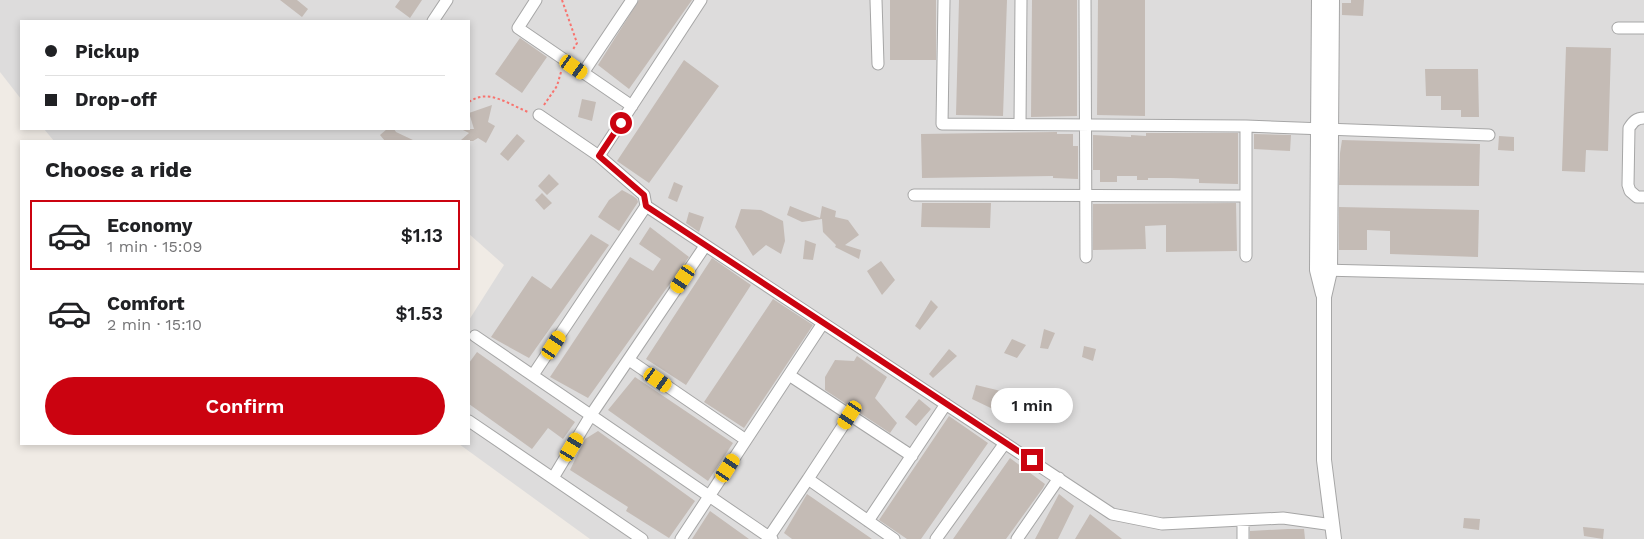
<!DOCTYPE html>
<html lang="en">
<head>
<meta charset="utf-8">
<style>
	:root { --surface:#fff; --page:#f2f2f2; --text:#202124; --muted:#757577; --line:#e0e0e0; --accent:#cb0310 }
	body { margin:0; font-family:"Work Sans",sans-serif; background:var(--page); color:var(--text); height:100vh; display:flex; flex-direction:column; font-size:19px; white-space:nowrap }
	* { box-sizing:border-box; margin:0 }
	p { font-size:16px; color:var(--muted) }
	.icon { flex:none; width:28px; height:28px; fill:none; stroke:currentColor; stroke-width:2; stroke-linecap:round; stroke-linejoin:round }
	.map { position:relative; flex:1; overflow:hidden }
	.panel { position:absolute; left:20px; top:140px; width:450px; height:305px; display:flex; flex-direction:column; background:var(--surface); border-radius:0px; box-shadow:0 2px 8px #0003 }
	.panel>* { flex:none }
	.top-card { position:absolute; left:20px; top:20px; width:450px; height:110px; border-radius:0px; box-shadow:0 2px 8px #0003; display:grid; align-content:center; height:110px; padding:0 25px; background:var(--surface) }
	.end { position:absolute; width:22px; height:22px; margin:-11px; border:6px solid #cb0310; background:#fff; box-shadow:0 0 0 2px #fff }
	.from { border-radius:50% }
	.bubble { position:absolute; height:35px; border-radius:18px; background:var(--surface); box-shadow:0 2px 8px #0003; font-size:16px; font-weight:600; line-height:35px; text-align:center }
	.car { position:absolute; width:15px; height:30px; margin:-15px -8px; border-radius:6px; box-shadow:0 0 4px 1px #0007; background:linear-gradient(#f5c518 24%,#345 0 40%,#f5c518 0 76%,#345 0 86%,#f5c518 0) }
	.top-card b { display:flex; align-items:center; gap:18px; height:48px; font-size:19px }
	.top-card b+b { border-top:1px solid var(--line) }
	.top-card i { width:12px; height:12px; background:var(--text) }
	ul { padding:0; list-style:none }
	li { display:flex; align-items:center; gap:15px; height:70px; margin:0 10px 8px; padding:0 15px; border:2px solid transparent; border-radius:0px }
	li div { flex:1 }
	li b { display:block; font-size:19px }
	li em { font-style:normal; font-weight:600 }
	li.current { border-color:var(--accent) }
	li>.icon { width:45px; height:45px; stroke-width:1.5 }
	h2 { padding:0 25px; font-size:22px; line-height:60px }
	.cta { display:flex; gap:10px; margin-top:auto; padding:10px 25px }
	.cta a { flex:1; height:58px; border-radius:30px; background:var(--accent); color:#fff; font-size:20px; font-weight:600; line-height:58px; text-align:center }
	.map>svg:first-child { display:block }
</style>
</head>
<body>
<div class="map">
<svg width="1644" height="539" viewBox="0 0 1644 539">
	<rect width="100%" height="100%" fill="#f0ebe5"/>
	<path fill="#dddcdc" d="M0,0h1644v539h-1054l-131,-95h10v-124l35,-55 -35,-31v-93h-415l-10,-12h425v-108h-448v78l-21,-27z"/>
	<path fill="#c4bbb5" d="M280,0h17l11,9 -6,8z
		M400,0h22l-12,18 -15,-11z
		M639,0h53l-63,89 -31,-24z
		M890,0h46v60h-46z
		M959,0h48l-4,116 -47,-1z
		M1032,0h45v116l-46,1z
		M1098,0h47v116l-48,-1z
		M1351,0h13l-1,16 -21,-1v-12h9z
		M520,38l27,19 -25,36 -27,-19z
		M1566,47l45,1 -3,103 -22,-1 -1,22 -23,-1z
		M684,60l35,26 -70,97 -32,-22z
		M1425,69h53l1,48h-18v-7h-20v-14h-15z
		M582,99l14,3 -4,19 -14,-4z
		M492,105l-4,17 7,4 -9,17 -8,-5 -5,3h-13l9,-8 -8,-4h13l-5,-16z
		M387,129h7l2,3 19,9h-30l-5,-6z
		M1057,132v2h16v12h5v33l-25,-1v-2l-131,2 -1,-44z
		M1146,133h92v51l-39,-1v-4l-28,-1h-23v2h-11v-4h-20v6h-17v-12h-7v-35l38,2v-2l15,1z
		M517,134l8,7 -17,20 -8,-7z
		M1254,134l37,1 -1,16 -36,-2z
		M1499,136l15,1v14l-16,-1z
		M1342,140l138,4 -1,42 -140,-1 1,-32z
		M549,174l10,10 -12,11 -9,-9z
		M674,182l9,4 -6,16 -9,-4z
		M622,190l11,6 4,3 1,3 -19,29 -21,-14 11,-17z
		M542,193l10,10 -8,7 -9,-10z
		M922,203h69l-1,25 -69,-1z
		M1236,203l1,48 -71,1v-27l-21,1 1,23 -53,1v-46z
		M790,206l30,12 2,-12 14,5 -1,6 13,3 11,15 -14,10 16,5 -2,9 -24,-12 1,-2 -13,-13 -1,-13 -20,3 -15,-7z
		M1339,207l140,3 -1,47 -88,-3v-23l-23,-1v20h-28z
		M741,209l20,1 22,11 2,20 -4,13 -15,-9 -13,11 -18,-29z
		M689,212l15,5 -5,15 -13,-9z
		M650,227l39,30 -101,141 -38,-21 80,-120 23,14 8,-12 -22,-15z
		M591,234l18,11 -80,113 -38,-21 41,-61 19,13z
		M805,240l11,4 -3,16 -10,-1z
		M712,258l39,27 -65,100 -40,-26z
		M881,261l14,19 -13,15 -15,-24z
		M773,299l40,26 -69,103 -40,-26z
		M931,300l7,7 -18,23 -5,-4z
		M1044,329l11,4 -7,16 -8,-1z
		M1012,339l14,6 -9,13 -13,-5z
		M1084,346l12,3 -3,12 -11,-4z
		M949,349l8,7 -24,22 -4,-4z
		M477,352l98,70 -12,17 -15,-11 -16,21 -63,-45v-41z
		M857,356l30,21 -12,21 22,25 -7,10 -65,-43v-13l10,-17 19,1z
		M635,377l98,66 -25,38 -100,-71z
		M976,385l25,6 -4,20 -25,-12z
		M919,399l12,10 -15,17 -11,-9z
		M949,416l39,27 -67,96h-14l-28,-19z
		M598,431l97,70 -26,37 -43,-27 2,-4 -58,-37 15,-31z
		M1010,458l35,26 -2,4 -37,51h-53z
		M807,494l65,45h-80l-8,-6z
		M1059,494l15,12 -16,33h-23z
		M710,511l39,28h-57z
		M1090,514l32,25h-47z
		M1464,518l16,1 -1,11 -16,-2z
		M1583,527l21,2 -1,10 -19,-3z
		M1288,529h16l1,10h-55v-8z"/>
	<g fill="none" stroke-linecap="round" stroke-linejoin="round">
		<defs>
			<path id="minor" d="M536,0l-18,28 114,78
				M876,0l2,64
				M944,0l-2,124 304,2 243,9
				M1085,0l1,257
				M433,21l14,-21
				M1618,28h26
				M583,73l49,-73
				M1644,118c-8,0 -11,4 -15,10l-1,57 2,6 7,6h7
				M1020,124l1,-124
				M599,156l102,-156
				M914,195l332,1
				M646,206l466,308 50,10 121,-6 50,7
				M1246,256v-130
				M1322,270l322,8
				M475,336l297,203
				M629,360l117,80
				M533,375l113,-169 -2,-11 -45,-39 -60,-41
				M789,375l123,81
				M469,421l173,118
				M553,478l38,-63 114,-169
				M808,479l42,-64
				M1243,520v19
				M868,521l78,-117
				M769,537l39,-58 86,60
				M681,539l142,-216
				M936,539l69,-96
				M1017,539l42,-61"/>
			<path id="tertiary" d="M1319,0l-2,270 6,24
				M1332,0l-2,271 -6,26v163l10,79"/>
		</defs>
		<use href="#minor" stroke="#a6a6a6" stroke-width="13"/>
		<use href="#tertiary" stroke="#a6a6a6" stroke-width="16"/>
		<path stroke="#f8736e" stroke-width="2" stroke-dasharray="2.5 2.5" stroke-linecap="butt" d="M562,0l15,43 -5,8
			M469,102c19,-14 39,2 59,10
			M544,105l13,-19 4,-14"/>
		<use href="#minor" stroke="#fff" stroke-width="11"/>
		<use href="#tertiary" stroke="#fff" stroke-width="14"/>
	</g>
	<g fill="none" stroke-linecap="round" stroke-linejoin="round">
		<path stroke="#cb0310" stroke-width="6" d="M621,123l-22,33 45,39 2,11 386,254"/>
	</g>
</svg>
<i class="end from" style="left:621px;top:123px"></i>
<i class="end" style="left:1032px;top:460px"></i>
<div class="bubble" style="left:991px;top:388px;width:82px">1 min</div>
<i class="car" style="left:574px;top:67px;rotate:125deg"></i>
<i class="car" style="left:683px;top:279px;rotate:214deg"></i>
<i class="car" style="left:554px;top:345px;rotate:33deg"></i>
<i class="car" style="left:658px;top:380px;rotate:125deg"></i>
<i class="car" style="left:850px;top:415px;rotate:213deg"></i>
<i class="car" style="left:572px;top:447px;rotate:31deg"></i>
<i class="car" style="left:728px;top:468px;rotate:33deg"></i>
<div class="top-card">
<b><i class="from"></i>Pickup</b>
<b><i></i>Drop-off</b>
</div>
<section class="panel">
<h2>Choose a ride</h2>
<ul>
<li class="current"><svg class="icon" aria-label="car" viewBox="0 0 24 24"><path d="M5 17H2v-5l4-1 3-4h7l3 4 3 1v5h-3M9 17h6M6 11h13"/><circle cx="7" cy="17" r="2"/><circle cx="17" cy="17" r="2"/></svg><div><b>Economy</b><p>1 min · 15:09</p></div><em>$1.13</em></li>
<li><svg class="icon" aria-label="car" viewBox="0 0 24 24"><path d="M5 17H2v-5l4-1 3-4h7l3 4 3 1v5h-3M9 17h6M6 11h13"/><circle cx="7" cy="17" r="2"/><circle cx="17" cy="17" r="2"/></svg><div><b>Comfort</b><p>2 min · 15:10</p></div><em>$1.53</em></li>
</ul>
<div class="cta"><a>Confirm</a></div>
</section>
</div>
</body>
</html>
